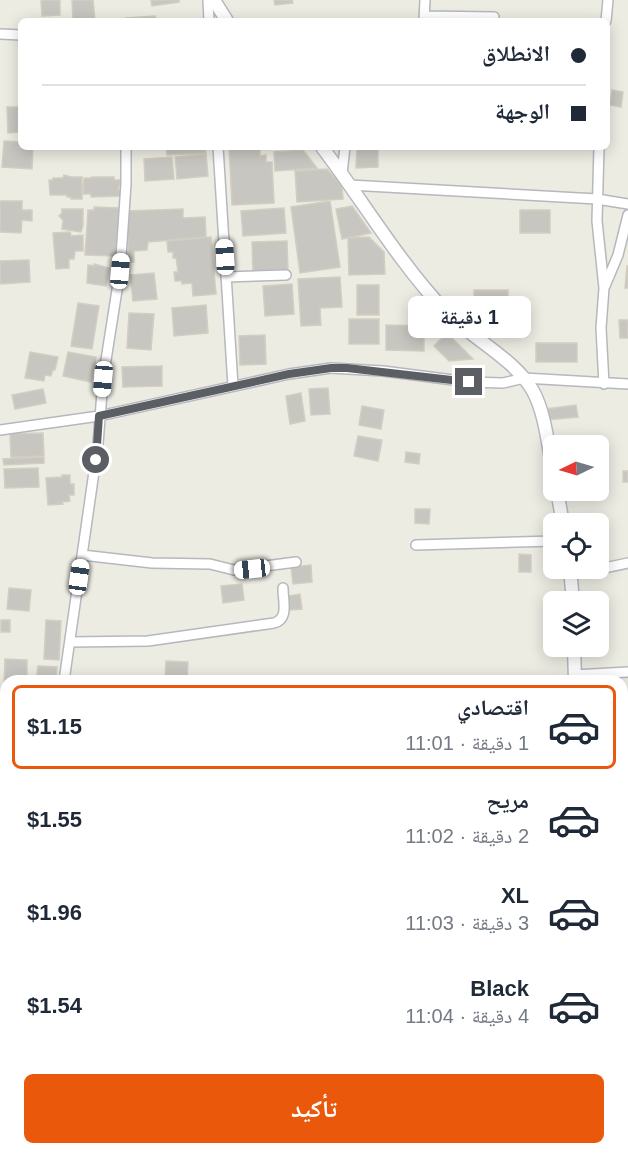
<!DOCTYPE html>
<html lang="ar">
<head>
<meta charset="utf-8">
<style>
	:root { --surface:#fff; --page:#f2f2f3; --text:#1f2937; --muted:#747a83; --line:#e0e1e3; --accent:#ea580c }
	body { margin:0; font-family:Arial,"Noto Naskh Arabic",sans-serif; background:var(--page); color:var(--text); direction:rtl; height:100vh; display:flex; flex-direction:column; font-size:22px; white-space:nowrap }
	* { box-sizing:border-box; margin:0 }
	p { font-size:20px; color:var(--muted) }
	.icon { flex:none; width:33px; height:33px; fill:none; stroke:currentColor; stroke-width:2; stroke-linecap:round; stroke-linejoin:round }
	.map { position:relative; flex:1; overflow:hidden; direction:ltr }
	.side { position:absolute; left:0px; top:675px; width:628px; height:480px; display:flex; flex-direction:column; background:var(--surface); border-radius:18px 18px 0 0; box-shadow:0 3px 15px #0003; direction:rtl }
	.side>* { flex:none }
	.hud { position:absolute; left:18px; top:18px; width:592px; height:132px; border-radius:9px; box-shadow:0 3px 15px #0003; direction:rtl; display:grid; align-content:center; height:132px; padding:0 24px; background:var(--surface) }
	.needle { width:39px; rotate:265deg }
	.fabs { position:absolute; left:543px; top:435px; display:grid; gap:12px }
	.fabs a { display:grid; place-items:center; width:66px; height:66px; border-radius:9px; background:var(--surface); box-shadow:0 3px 15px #0003; font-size:30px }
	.end { position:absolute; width:27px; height:27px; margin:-14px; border:8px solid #5b5e63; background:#fff; box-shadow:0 0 0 3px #fff }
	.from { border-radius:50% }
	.bubble { position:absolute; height:42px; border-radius:9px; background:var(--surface); box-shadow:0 3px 15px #0003; font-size:20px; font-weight:700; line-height:42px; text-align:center; direction:rtl }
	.car { position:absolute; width:18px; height:36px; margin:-18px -9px; border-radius:8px; box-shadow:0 0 4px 2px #0007; background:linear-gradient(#fff 24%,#345 0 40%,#fff 0 76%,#345 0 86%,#fff 0) }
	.hud b { display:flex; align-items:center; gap:21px; height:57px; font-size:22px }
	.hud b+b { border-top:2px solid var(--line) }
	.hud i { width:15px; height:15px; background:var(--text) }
	ul { padding:10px 0 0; list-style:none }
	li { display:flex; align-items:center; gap:18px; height:84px; margin:0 12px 9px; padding:0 12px; border:3px solid transparent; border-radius:9px }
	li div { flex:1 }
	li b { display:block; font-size:22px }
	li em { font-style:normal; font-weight:700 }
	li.current { border-color:var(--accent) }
	li>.icon { width:54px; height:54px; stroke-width:1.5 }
	.action { display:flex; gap:12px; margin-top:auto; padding:12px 24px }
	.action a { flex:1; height:69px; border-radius:9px; background:var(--accent); color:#fff; font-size:24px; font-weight:700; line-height:69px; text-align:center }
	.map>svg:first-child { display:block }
</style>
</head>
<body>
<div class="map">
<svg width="628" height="1155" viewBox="0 0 628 1155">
	<rect width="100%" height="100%" fill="#edece3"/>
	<path fill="#c8c6c0" stroke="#d2cec1" stroke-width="1.5" d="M41,0h19v15l-18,1z
		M72,0h21l2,21h-22z
		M151,0h28v2l-27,4z
		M274,0h18l1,3 -18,2z
		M155,16l1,5h-30v-3z
		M612,90l11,2 -2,15 -11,-2z
		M7,107h14v25l-13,1z
		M4,141l17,1v5h12l-1,22 -30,-2z
		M166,147h39l1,6 -39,2z
		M229,147h31v9l6,-1v7h6l2,41 -42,2z
		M357,147h21v20l-22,1z
		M303,150l14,18 -42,3 -1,-19z
		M206,154l2,22 -31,3 -2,-22z
		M172,157l2,22 -29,2 -1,-22z
		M327,169l15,17 1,13 -46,3 -2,-31z
		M64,175l7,2h11v22h-11v-2h-4v-2h-17l-1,-15h4v-2h10z
		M92,177h22v3h7l-3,10h3v6l-30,1v-3h-8l1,-16h8z
		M0,201h22v9h10v11l-10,-1 -1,13 -21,-1z
		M330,201l10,66 -40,6 -9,-66z
		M352,206l19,27 -29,6 -6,-30z
		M94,207l25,1 -3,48 -31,-1 3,-45h6z
		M284,208l2,25 -43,3 -2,-25z
		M62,209h21v17l-2,6 -19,-3 1,-9 -4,-4 3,-3z
		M183,209v9l22,-1 1,20 -58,5 -1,8 -13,1v11h-5l-3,-51z
		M520,210h30v23h-30z
		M70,232l1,4 12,-1v16h-8l-1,8h-5v9l-13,1 -3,-36z
		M211,237l5,57 -23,2 -1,-13 -10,1v-3h-7l-1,-9h4l-2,-14h-3v-6h-5l-1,-11z
		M369,237l15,15 1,22 -36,1 -1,-37z
		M287,241l1,29 -35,1 -1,-29z
		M29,260l1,22 -30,2v-23z
		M94,264l15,4 -3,18 -19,-3 1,-18 6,1z
		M627,266h1v22h-3z
		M154,273l3,26 -24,2 -3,-26z
		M340,277l2,30 -22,1 1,17 -20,1 -3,-47z
		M292,284l2,30 -29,2 -2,-30z
		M357,285h22v30h-22z
		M474,290h34v21h-34z
		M78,303l21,3 -7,43 -21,-3z
		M206,305l2,28 -34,3 -2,-28z
		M129,313l25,1 -3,36 -24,-2z
		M349,319h30v25h-30z
		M619,320h9v18h-8z
		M386,325l38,1v25l-38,-1z
		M447,333l26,26 -24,2 -15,-15z
		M265,335l1,29 -26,1 -1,-29z
		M536,343h41v19h-41z
		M30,352l28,5 -3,13h-2l-2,6 -6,-1 -1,6 -19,-3z
		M68,352l28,5 -5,25 -28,-6z
		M162,366v20l-39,1 -1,-20z
		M328,388l2,26 -19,1 -2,-26z
		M43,389l3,14 -31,6 -3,-14z
		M301,393l4,28 -15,3 -4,-28z
		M576,405l2,12 -31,3 -1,-11z
		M362,406l22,4 -3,19 -22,-4z
		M43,433l1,23 -33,1 -1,-23z
		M358,436l24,4 -4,21 -24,-5z
		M406,452l14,2 -1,10 -14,-2z
		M44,457v6l-40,2 -1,-6z
		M38,468l1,19 -34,1 -1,-19z
		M623,471h5v11h-5z
		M62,475h8v9h4v11h-5l1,6 -8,1 1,2 -15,1 -2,-27 16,-1z
		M415,509h15l-1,15 -14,-1z
		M519,554l12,1v17h-12z
		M311,565l1,17 -19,2 -2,-17z
		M242,584l2,16 -21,3 -2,-17z
		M9,588l22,2 -2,21 -22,-2z
		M300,594l2,15 -12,1 -2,-14z
		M1,620h9v12h-9z
		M46,620l15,1 -2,39 -15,-1z
		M5,659l22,1v21h-21v5h-2z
		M166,661l22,1 -1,19h-22z
		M38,666l19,1 -1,14h-20z
		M6,710v26h-6v-25z
		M0,752h6v22h-6z
		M0,849h6v23h-6z
		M0,900h6v26l-6,1z
		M0,976l5,1 1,19h-2v7l-4,-1z
		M0,1042h6v36h-6z
		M0,1119h3l1,36h-4z
		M97,1149v6h-46v-2z
		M429,1149h21v6h-19z
		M452,1149h73v6h-73z"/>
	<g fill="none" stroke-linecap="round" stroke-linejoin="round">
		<defs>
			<path id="street" d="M208,0l1,21
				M424,16l70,1
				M424,21l1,-21
				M606,21l2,-21
				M0,34l21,1
				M218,147l15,239
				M599,147l-2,74 7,67 -3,40 3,56
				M342,173l3,-26
				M350,185l247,14 31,5
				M226,277l60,-2
				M605,286l13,-31 10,-40
				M0,430l99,-14 190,-42 42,-6 52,3 86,11 34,1 21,-5 104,6
				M416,545l138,-4
				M82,555l70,8 58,1 24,6 62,-8
				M571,575l57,-12
				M70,642l78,-1 126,-18c15,-4 9,-21 9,-35
				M574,675l54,-3
				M64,681l34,-237 5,-65 17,-108 6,-87v-37
				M0,704h6
				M0,885l6,-1
				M622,904l6,-1
				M42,1149l1,6
				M393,1149v6"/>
			<path id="secondary" d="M214,0l13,21
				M322,147c41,54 76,114 123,164 25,26 71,49 88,80 13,24 15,57 21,84
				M557,490l6,34
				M570,568l3,34
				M574,646l1,35
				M0,1099h6
				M622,1107l6,2
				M556,1155l2,-6"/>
		</defs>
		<use href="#street" stroke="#b5b8bd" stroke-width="12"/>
		<use href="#secondary" stroke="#b6b9bf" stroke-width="15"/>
		<use href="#street" stroke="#fff" stroke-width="9"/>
		<use href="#secondary" stroke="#fff" stroke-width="12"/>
	</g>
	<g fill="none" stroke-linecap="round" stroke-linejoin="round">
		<path stroke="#5b5e63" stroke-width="8" d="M96,460l3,-44 190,-42 42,-6h16l122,14"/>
	</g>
</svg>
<div class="fabs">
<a><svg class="needle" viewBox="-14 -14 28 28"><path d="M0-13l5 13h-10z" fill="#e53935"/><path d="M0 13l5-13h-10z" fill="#747a83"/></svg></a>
<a><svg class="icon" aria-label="locate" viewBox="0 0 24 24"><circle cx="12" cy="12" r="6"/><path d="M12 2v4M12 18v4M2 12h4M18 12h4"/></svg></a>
<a><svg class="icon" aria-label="layers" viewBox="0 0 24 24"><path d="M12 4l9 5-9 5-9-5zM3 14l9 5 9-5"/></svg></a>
</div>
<i class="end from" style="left:96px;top:460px"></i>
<i class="end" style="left:469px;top:382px"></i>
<div class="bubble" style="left:408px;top:296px;width:123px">1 دقيقة</div>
<i class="car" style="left:225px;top:257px;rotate:357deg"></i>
<i class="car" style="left:120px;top:271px;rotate:5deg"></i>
<i class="car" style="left:103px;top:379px;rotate:185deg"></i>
<i class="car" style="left:252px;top:569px;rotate:264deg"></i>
<i class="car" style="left:79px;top:577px;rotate:8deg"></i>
<div class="hud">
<b><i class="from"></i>الانطلاق</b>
<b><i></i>الوجهة</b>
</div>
<section class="side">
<ul>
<li class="current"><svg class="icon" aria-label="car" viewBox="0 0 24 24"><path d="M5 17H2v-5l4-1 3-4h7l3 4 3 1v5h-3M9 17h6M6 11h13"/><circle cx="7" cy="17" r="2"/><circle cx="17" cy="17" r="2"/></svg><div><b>اقتصادي</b><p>1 دقيقة · 11:01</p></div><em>$1.15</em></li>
<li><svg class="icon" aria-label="car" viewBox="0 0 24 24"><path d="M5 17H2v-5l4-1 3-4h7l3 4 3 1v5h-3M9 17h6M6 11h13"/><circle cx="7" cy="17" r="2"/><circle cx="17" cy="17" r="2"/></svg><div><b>مريح</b><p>2 دقيقة · 11:02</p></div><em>$1.55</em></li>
<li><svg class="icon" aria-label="car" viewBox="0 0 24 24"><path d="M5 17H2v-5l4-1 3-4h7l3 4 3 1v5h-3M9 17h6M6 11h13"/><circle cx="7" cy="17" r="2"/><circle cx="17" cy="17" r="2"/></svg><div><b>XL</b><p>3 دقيقة · 11:03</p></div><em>$1.96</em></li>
<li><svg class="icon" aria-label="car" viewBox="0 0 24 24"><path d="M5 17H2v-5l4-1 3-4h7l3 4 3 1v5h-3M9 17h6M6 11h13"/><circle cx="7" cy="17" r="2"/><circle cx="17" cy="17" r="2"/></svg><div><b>Black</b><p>4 دقيقة · 11:04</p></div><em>$1.54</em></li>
</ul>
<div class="action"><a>تأكيد</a></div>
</section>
</div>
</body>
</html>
